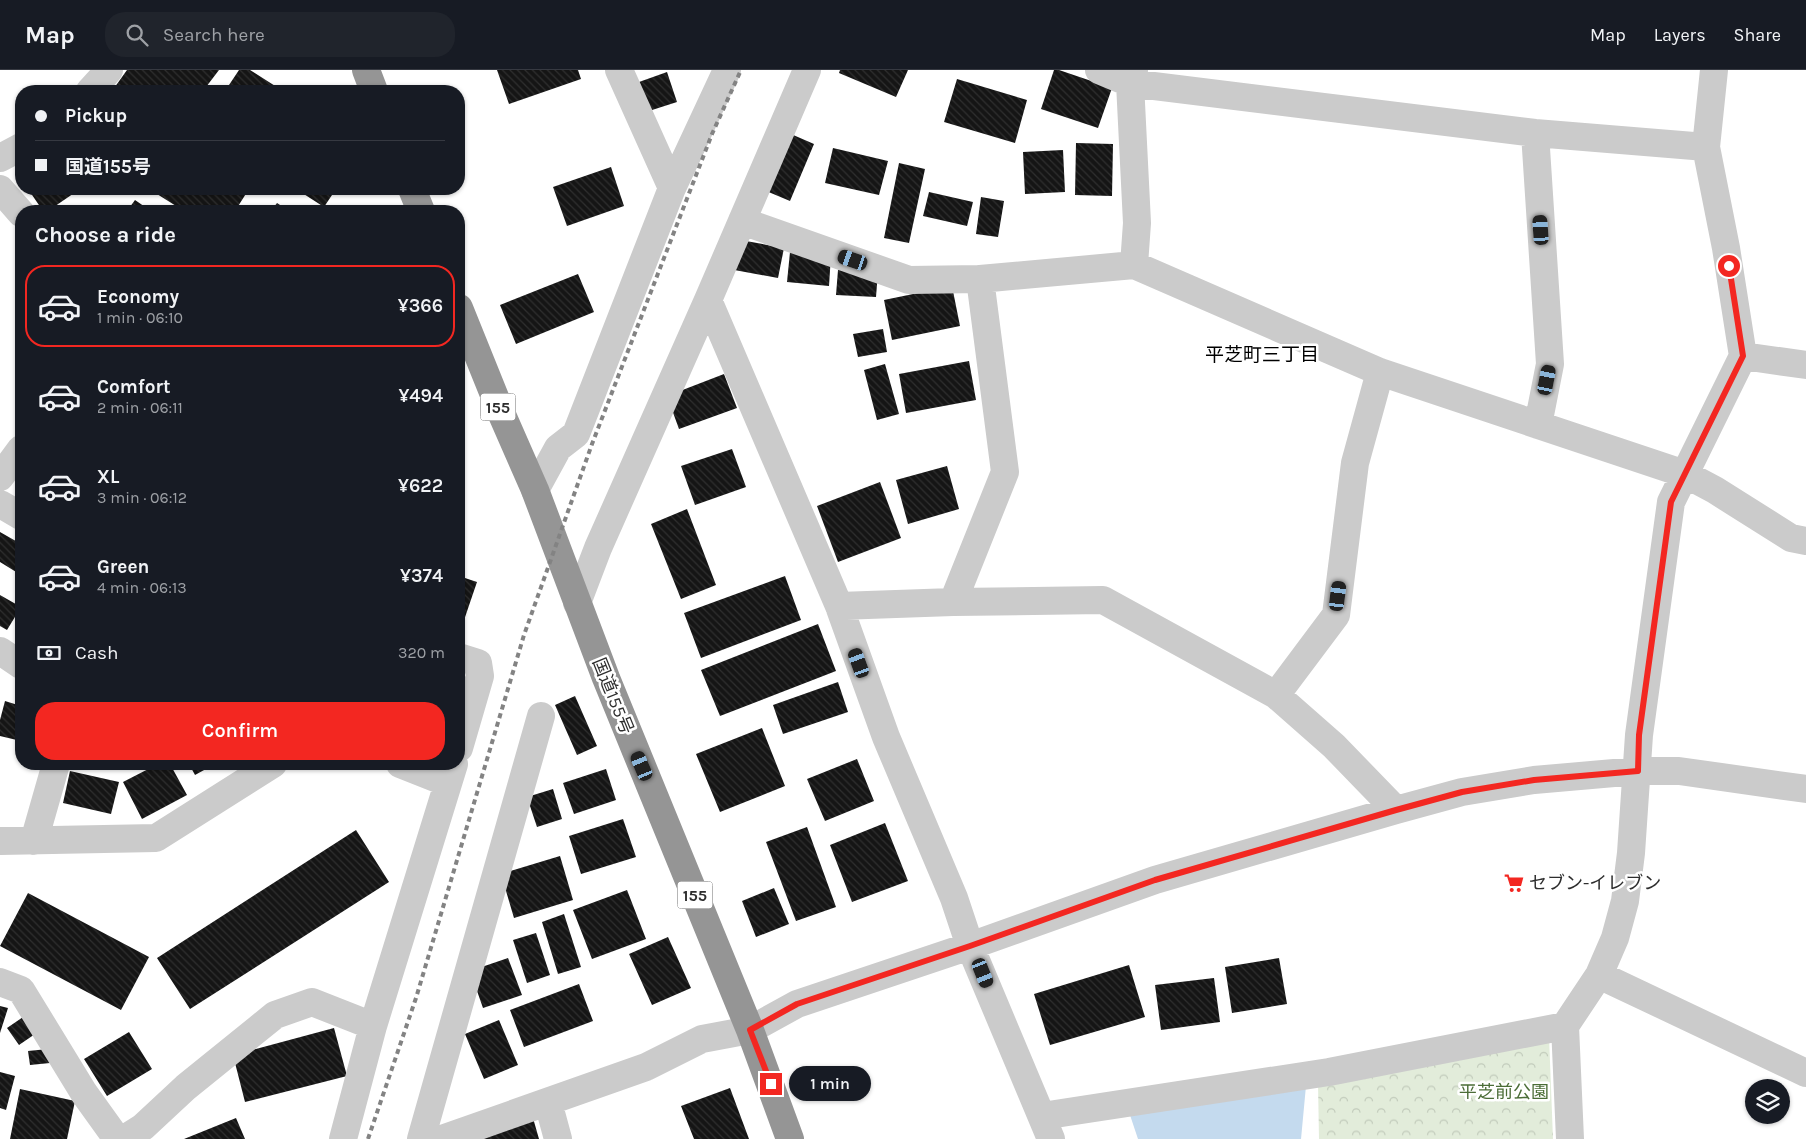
<!DOCTYPE html>
<html lang="en">
<head>
<meta charset="utf-8">
<style>
	:root { --surface:#171b24; --page:#20242c; --text:#f1f3f6; --muted:#9ea1a6; --line:#363941; --accent:#f32721 }
	body { margin:0; font-family:Karla,"Noto Sans JP",sans-serif; background:var(--page); color:var(--text); height:100vh; display:flex; flex-direction:column; font-size:19px; white-space:nowrap }
	* { box-sizing:border-box; margin:0 }
	p { font-size:16px; color:var(--muted) }
	.icon { flex:none; width:28px; height:28px; fill:none; stroke:currentColor; stroke-width:2; stroke-linecap:round; stroke-linejoin:round }
	.map { position:relative; flex:1; overflow:hidden }
	.side { position:absolute; left:15px; top:135px; width:450px; height:565px; display:flex; flex-direction:column; background:var(--surface); border-radius:20px; box-shadow:0 1px 4px #0004 }
	.side>* { flex:none }
	.guide { position:absolute; left:15px; top:15px; width:450px; height:110px; border-radius:20px; box-shadow:0 1px 4px #0004; display:grid; align-content:center; height:110px; padding:0 20px; background:var(--surface) }
	.buttons { position:absolute; left:1745px; top:1009px; display:grid; gap:10px }
	.buttons a { display:grid; place-items:center; width:45px; height:45px; border-radius:50%; background:var(--surface); box-shadow:0 1px 4px #0004; font-size:25px }
	.end { position:absolute; width:22px; height:22px; margin:-11px; border:6px solid #f32721; background:#fff; box-shadow:0 0 0 2px #fff }
	.from { border-radius:50% }
	.bubble { position:absolute; height:35px; border-radius:18px; background:var(--surface); box-shadow:0 1px 4px #0004; font-size:16px; font-weight:600; line-height:35px; text-align:center }
	.car { position:absolute; width:15px; height:30px; margin:-15px -8px; border-radius:6px; box-shadow:0 0 4px 1px #0007; background:linear-gradient(#222 24%,#8ab4d8 0 40%,#222 0 76%,#8ab4d8 0 86%,#222 0) }
	.guide b { display:flex; align-items:center; gap:18px; height:48px; font-size:19px }
	.guide b+b { border-top:1px solid var(--line) }
	.guide i { width:12px; height:12px; background:var(--text) }
	ul { padding:0; list-style:none }
	li { display:flex; align-items:center; gap:15px; height:82px; margin:0 10px 8px; padding:0 10px; border:2px solid transparent; border-radius:20px }
	li div { flex:1 }
	li b { display:block; font-size:19px }
	li em { font-style:normal; font-weight:600 }
	li.current { border-color:var(--accent) }
	li>.icon { width:45px; height:45px; stroke-width:1.5 }
	h2 { padding:0 20px; font-size:22px; line-height:60px }
	.pay { display:flex; align-items:center; gap:12px; height:55px; padding:0 20px; font-size:19px }
	.pay p { margin-inline-start:auto }
	.button { display:flex; gap:10px; margin-top:auto; padding:10px 20px }
	.button a { flex:1; height:58px; border-radius:20px; background:var(--accent); color:#fff; font-size:20px; font-weight:600; line-height:58px; text-align:center }
	header { display:flex; align-items:center; gap:30px; box-sizing:border-box; height:70px; padding:0 25px; background:var(--surface); border-bottom:1px solid var(--line) }
	header strong { font-size:24px }
	nav { display:flex; gap:28px; margin-inline-start:auto; font-size:18px }
	.search { width:350px; height:45px; background:var(--page); display:flex; align-items:center; gap:12px; box-sizing:border-box; padding:0 18px; border-radius:20px; color:var(--muted); font-size:19px }
	.map>svg:first-child { display:block }
</style>
</head>
<body>
<header>
<strong>Map</strong>
<div class="search"><svg class="icon" aria-label="search" viewBox="0 0 24 24"><circle cx="10" cy="10" r="6"/><path d="M15 15l6 6"/></svg>Search here</div>
<nav><a>Map</a><a>Layers</a><a>Share</a></nav>
</header>
<div class="map">
<svg width="1806" height="1069" viewBox="0 0 1806 1069">
	<defs>
		<pattern id="park-crowns" width="20" height="18" patternUnits="userSpaceOnUse" patternTransform="scale(1.25)"><rect width="20" height="18" fill="#e2ecda"/><path d="M2 6a3 3 0 1 1 6 0M12 15a3 3 0 1 1 6 0" fill="none" stroke="#c2cbbb"/></pattern>
		<pattern id="building-back-hatch" width="6" height="6" patternUnits="userSpaceOnUse" patternTransform="scale(1.25)"><rect width="6" height="6" fill="#151515"/><path d="M-1 5l2 2M0 0l6 6M5-1l2 2" fill="none" stroke="#2f2f2f"/></pattern>
	</defs>
	<rect width="100%" height="100%" fill="#fff"/>
	<path fill="url(#park-crowns)" d="M1549,966l4,103h-234l-1,-56z"/>
	<path fill="#c4daee" d="M1306,1016l-5,53h-163l-8,-24z"/>
	<path fill="url(#building-back-hatch)" d="M127,0h92l-16,21h-91z
		M239,0h11l33,21h-58z
		M497,0h81l3,9 -72,25z
		M840,0h68l-12,27 -57,-24z
		M1054,0h5l53,18 -14,40 -57,-19z
		M667,2l10,30 -28,9 -10,-29z
		M957,9l70,21 -12,43 -71,-21z
		M784,61l30,13 -24,57 -31,-13z
		M1076,73l37,1 -1,52 -37,-1z
		M833,78l55,13 -9,34 -54,-12z
		M1063,80l2,42 -40,2 -2,-42z
		M899,93l26,6 -16,74 -25,-5z
		M611,97l13,39 -57,20 -14,-39z
		M28,119h52l-32,22h-5z
		M161,119h88l-14,22h-51l-27,-17z
		M296,119h40l-12,18z
		M929,122l44,10 -6,24 -44,-10z
		M981,127l23,4 -6,36 -22,-3z
		M135,130l16,11h-24z
		M277,133l12,8h-18z
		M735,169l49,9 -6,30 -49,-9z
		M790,182l41,3 -2,31 -42,-4z
		M838,200l40,2 -2,25 -40,-2z
		M578,204l16,38 -78,32 -16,-39z
		M952,216l8,40 -68,14 -8,-40z
		M883,259l4,23 -29,5 -5,-23z
		M969,291l7,39 -70,13 -7,-39z
		M885,294l14,50 -22,6 -13,-50z
		M724,304l13,34 -58,21 -12,-33z
		M732,379l14,38 -51,18 -14,-39z
		M947,396l12,43 -51,15 -12,-44z
		M880,412l21,56 -63,24 -21,-56z
		M687,439l29,76 -35,14 -30,-75z
		M0,462l21,12v31l-21,-13z
		M459,506l18,6 -15,44 -3,-1z
		M785,506l16,44 -100,38 -17,-45z
		M0,525l21,12 -14,23 -7,-4z
		M818,554l18,47 -116,45 -19,-46z
		M838,612l10,30 -65,22 -10,-29z
		M575,626l22,50 -20,9 -22,-50z
		M5,631l16,5v35l-21,-5v-16z
		M762,658l23,58 -65,26 -24,-58z
		M857,689l17,42 -49,20 -18,-42z
		M158,694h12l17,31 -45,24 -19,-37z
		M189,694h26l-20,11z
		M606,699l10,31 -42,14 -11,-31z
		M70,701l49,11 -8,32 -48,-11z
		M553,719l9,30 -25,8 -10,-30z
		M623,749l13,38 -55,17 -12,-38z
		M885,753l23,58 -56,21 -22,-57z
		M807,757l29,80 -40,14 -30,-79z
		M356,760l33,52 -199,127 -33,-51z
		M560,786l13,44 -59,18 -13,-44z
		M774,818l15,36 -33,13 -14,-36z
		M627,820l19,49 -54,20 -19,-49z
		M28,823l121,64 -28,53 -121,-64z
		M564,844l17,53 -23,7 -16,-52z
		M536,863l14,42 -23,8 -14,-43z
		M668,867l23,51 -39,17 -23,-51z
		M508,888l14,37 -39,13 -13,-37z
		M1279,888l8,46 -55,9 -7,-46z
		M1129,895l16,52 -95,28 -16,-51z
		M1214,908l6,44 -59,8 -6,-45z
		M579,914l14,37 -69,26 -14,-37z
		M0,936l8,2 -8,25z
		M26,945l12,17 -19,13 -12,-17z
		M499,950l19,45 -34,14 -19,-45z
		M334,958l13,48 -102,26 -12,-47z
		M129,962l23,37 -45,27 -23,-37z
		M48,979l2,14 -20,2 -2,-14z
		M0,1002l15,4 -9,34 -6,-2z
		M730,1018l19,51h-55l-13,-33z
		M20,1019l55,12 -8,38h-57z
		M236,1048l9,21h-61z
		M533,1048l6,21h-62z"/>
	<g fill="none" stroke-linecap="round" stroke-linejoin="round">
		<path stroke="#cbcbcb" stroke-width="28" d="M619,0l53,118
			M1099,0l31,13 405,50 171,14
			M90,21l19,-21
			M1535,63l15,231 -12,61
			M0,88l21,-11
			M0,119l21,24
			M742,151l167,59 71,-1 154,-14 246,107 305,102 30,16 76,48 15,3
			M1134,195l3,-42 -7,-140 4,-13
			M708,230l131,306 47,131 68,161 16,48 81,193
			M1743,286l63,9
			M0,407l21,-28
			M535,420l23,-42 18,-14 96,-246 55,-118
			M0,434l21,12
			M953,532l52,-130 -25,-193
			M577,533l21,-55 110,-248 99,-230
			M839,536l114,-4 150,-2 173,95 58,51 62,64
			M0,581l21,14
			M459,587l19,6 2,13 -21,72
			M1276,625l60,-80 19,-152 25,-91
			M400,694l48,19
			M0,771l156,-3 117,-74
			M34,771l22,-77
			M1599,905l207,98
			M0,912l21,8 63,103 33,46
			M548,1032l10,37
			M1042,1046l287,-44 236,-46
			M124,1069l19,-12 43,-40 89,-72 37,-13 61,24
			M343,1069l30,-113 81,-262
			M421,1069l120,-423
			M442,1069l204,-72 56,-28 48,-9 47,-26 173,-58 185,-66 241,-70 66,-18 72,-12 103,-9h42l127,18
			M1570,1069l-5,-113 34,-51 16,-37 10,-37 6,-48 8,-118 32,-233 72,-146 -17,-108 -20,-101 8,-77"/>
		<path stroke="#959595" stroke-width="28" d="M366,0l8,21
			M412,119l9,22
			M459,238l44,109 32,73 71,188 144,352 40,109"/>
		<path stroke="#838383" stroke-width="4" stroke-dasharray="5 4" stroke-linecap="butt" d="M368,1069l48,-141 108,-363 68,-191 120,-310 29,-64"/>
	</g>
	<g fill="none" stroke-linecap="round" stroke-linejoin="round">
		<path stroke="#f32721" stroke-width="6" d="M771,1014l-21,-54 47,-26 173,-58 185,-66 241,-70 66,-18 72,-12 104,-9 1,-36 32,-233 72,-146 -14,-90"/>
	</g>
	<defs>
		<symbol id="supermarket-bare" viewBox="-9 -9 18 18"><path d="M-6-5.5h2.5l.6 2H6L4.5 2H-2.5L-4.4-4H-6ZM-1.5 3.2a1.3 1.3 0 1 0 .1 0ZM3 3.2a1.3 1.3 0 1 0 .1 0Z" fill="#f32721" stroke="#fff" stroke-width="2.5" paint-order="stroke"/></symbol>
	</defs>
	<g fill-rule="evenodd">
		<use href="#supermarket-bare" x="1500" y="799" width="28" height="28"/>
	</g>
	<g text-anchor="middle" stroke-width="5" stroke-linejoin="round" paint-order="stroke">
		<g fill="#fff" stroke="#6d6d6d" stroke-width="1">
			<rect x="480.5" y="323.5" width="35" height="27" rx="4"/>
			<rect x="677.5" y="811.5" width="35" height="27" rx="4"/>
		</g>
		<g font-size="16" font-weight="bold" fill="#2e2e2e">
			<text x="498" y="343">155</text>
			<text x="695" y="831">155</text>
		</g>
		<g font-size="18" fill="#2e2e2e" stroke="#fff">
			<text transform="translate(613 626) rotate(68)" y="6">国道155号</text>
		</g>
		<g font-size="18" fill="#2e2e2e" stroke="#fff" text-anchor="start">
			<text x="1529" y="819">セブン-イレブン</text>
		</g>
		<g font-size="18" fill="#4b6d37" stroke="#fff">
			<text x="1504" y="1028">平芝前公園</text>
		</g>
		<g font-size="19" fill="#000" stroke="#fff">
			<text x="1262" y="291">平芝町三丁目</text>
		</g>
	</g>
</svg>
<div class="buttons">
<a><svg class="icon" aria-label="layers" viewBox="0 0 24 24"><path d="M12 4l9 5-9 5-9-5zM3 14l9 5 9-5"/></svg></a>
</div>
<i class="end from" style="left:1729px;top:196px"></i>
<i class="end" style="left:771px;top:1014px"></i>
<div class="bubble" style="left:789px;top:996px;width:82px">1 min</div>
<i class="car" style="left:1541px;top:160px;rotate:356deg"></i>
<i class="car" style="left:853px;top:190px;rotate:289deg"></i>
<i class="car" style="left:1547px;top:310px;rotate:11deg"></i>
<i class="car" style="left:1338px;top:526px;rotate:7deg"></i>
<i class="car" style="left:859px;top:593px;rotate:340deg"></i>
<i class="car" style="left:642px;top:696px;rotate:337deg"></i>
<i class="car" style="left:983px;top:903px;rotate:158deg"></i>
<div class="guide">
<b><i class="from"></i>Pickup</b>
<b><i></i>国道155号</b>
</div>
<section class="side">
<h2>Choose a ride</h2>
<ul>
<li class="current"><svg class="icon" aria-label="car" viewBox="0 0 24 24"><path d="M5 17H2v-5l4-1 3-4h7l3 4 3 1v5h-3M9 17h6M6 11h13"/><circle cx="7" cy="17" r="2"/><circle cx="17" cy="17" r="2"/></svg><div><b>Economy</b><p>1 min · 06:10</p></div><em>¥366</em></li>
<li><svg class="icon" aria-label="car" viewBox="0 0 24 24"><path d="M5 17H2v-5l4-1 3-4h7l3 4 3 1v5h-3M9 17h6M6 11h13"/><circle cx="7" cy="17" r="2"/><circle cx="17" cy="17" r="2"/></svg><div><b>Comfort</b><p>2 min · 06:11</p></div><em>¥494</em></li>
<li><svg class="icon" aria-label="car" viewBox="0 0 24 24"><path d="M5 17H2v-5l4-1 3-4h7l3 4 3 1v5h-3M9 17h6M6 11h13"/><circle cx="7" cy="17" r="2"/><circle cx="17" cy="17" r="2"/></svg><div><b>XL</b><p>3 min · 06:12</p></div><em>¥622</em></li>
<li><svg class="icon" aria-label="car" viewBox="0 0 24 24"><path d="M5 17H2v-5l4-1 3-4h7l3 4 3 1v5h-3M9 17h6M6 11h13"/><circle cx="7" cy="17" r="2"/><circle cx="17" cy="17" r="2"/></svg><div><b>Green</b><p>4 min · 06:13</p></div><em>¥374</em></li>
</ul>
<div class="pay"><svg class="icon" aria-label="cash" viewBox="0 0 24 24"><path d="M3 7h18v10H3z"/><circle cx="12" cy="12" r="2"/></svg>Cash<p>320 m</p></div>
<div class="button"><a>Confirm</a></div>
</section>
</div>
</body>
</html>
